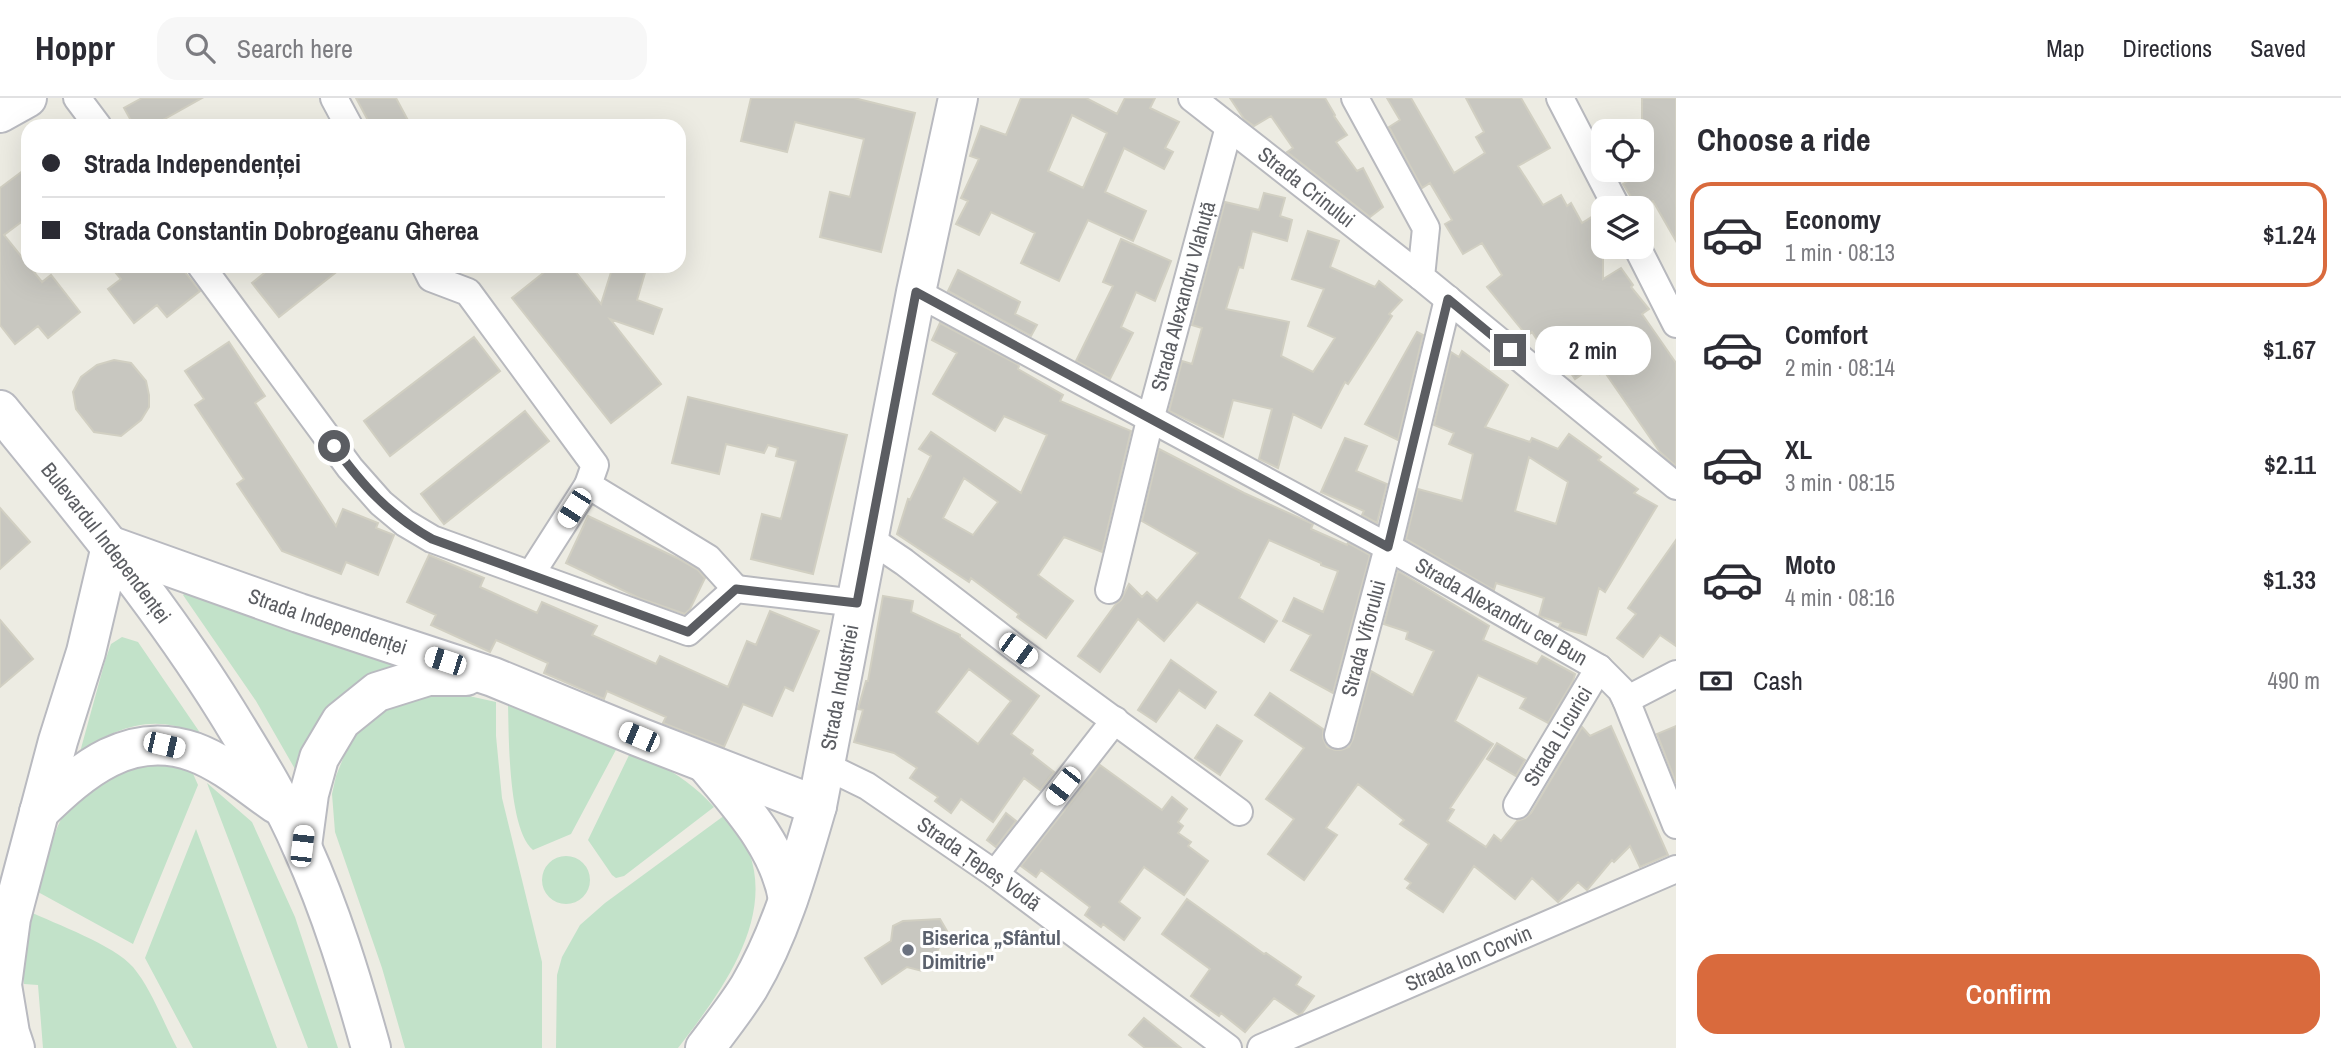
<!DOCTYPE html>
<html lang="en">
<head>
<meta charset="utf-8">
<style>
	:root { --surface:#fff; --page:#f7f7f7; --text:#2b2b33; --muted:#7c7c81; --line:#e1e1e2; --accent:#d96a3d }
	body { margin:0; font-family:"Archivo Narrow",sans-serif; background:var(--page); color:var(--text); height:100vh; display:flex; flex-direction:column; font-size:26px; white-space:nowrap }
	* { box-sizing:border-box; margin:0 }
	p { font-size:23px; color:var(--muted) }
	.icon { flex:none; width:38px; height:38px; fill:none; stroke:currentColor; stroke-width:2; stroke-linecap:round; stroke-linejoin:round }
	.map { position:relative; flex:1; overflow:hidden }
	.side { display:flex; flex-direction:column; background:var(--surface); width:665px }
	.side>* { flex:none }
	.guide { position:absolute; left:21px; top:21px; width:665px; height:154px; border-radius:21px; box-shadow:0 7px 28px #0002; display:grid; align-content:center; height:154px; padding:0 21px; background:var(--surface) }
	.controls { position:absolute; left:1591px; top:21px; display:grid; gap:14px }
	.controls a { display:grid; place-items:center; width:63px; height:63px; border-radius:14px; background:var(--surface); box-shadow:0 7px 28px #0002; font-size:35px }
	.end { position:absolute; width:32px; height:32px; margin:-16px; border:9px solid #5b5d62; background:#fff; box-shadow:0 0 0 4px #fff }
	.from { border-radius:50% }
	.bubble { position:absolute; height:49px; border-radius:21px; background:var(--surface); box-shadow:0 7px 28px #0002; font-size:23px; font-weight:600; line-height:49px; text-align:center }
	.car { position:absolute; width:21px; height:42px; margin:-21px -10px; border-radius:9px; box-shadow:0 0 5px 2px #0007; background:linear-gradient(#fff 24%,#345 0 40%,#fff 0 76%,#345 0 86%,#fff 0) }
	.guide b { display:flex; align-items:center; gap:24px; height:66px; font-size:26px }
	.guide b+b { border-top:2px solid var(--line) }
	.guide i { width:18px; height:18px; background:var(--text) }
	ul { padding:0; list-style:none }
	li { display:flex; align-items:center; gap:21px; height:105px; margin:0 14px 10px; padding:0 7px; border:4px solid transparent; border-radius:21px }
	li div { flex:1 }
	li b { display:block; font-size:26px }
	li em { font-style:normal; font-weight:600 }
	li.current { border-color:var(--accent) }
	li>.icon { width:63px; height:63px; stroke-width:1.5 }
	h2 { padding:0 21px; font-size:32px; line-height:84px }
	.pay { display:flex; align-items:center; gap:18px; height:77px; padding:0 21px; font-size:26px }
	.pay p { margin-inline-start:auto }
	.action { display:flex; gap:14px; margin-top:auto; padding:14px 21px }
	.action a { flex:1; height:80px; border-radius:21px; background:var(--accent); color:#fff; font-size:28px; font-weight:600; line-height:80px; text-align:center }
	header { display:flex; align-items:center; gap:42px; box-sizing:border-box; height:98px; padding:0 35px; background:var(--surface); border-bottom:2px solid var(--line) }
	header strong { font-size:33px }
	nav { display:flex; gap:38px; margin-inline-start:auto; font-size:24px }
	.search { width:490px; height:63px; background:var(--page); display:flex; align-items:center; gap:18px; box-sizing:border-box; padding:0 24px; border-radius:21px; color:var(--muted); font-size:26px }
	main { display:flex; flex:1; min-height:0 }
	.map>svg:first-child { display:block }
</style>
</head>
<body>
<header>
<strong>Hoppr</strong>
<div class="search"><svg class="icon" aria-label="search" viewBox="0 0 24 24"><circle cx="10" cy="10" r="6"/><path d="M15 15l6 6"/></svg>Search here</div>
<nav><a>Map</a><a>Directions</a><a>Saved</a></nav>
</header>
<main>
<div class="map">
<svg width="1676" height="950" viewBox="0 0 1676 950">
	<rect width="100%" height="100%" fill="#edece3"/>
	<path fill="#c2e2c9" d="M187,493l240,74 -124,118 -47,-82 -73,-106z
		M122,539l16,5 67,98c-10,-4 -20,-11 -30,-14 -35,-8 -67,7 -95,26l25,-91 6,-17z
		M451,594l45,10v34l6,62 40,164v86h-137l-23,-80 -47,-136 -3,-38 4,-18 8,-20 12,-22 19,-19 32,-19z
		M508,607l110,41 -47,88 -38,16c-25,-21 -24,-113 -25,-145z
		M631,653c32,14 59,29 83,56l-90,69 -8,2 -4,-3 -24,-35z
		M149,660l42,11 7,16 -65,159 -95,-52c11,-36 17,-84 51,-106 18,-12 41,-19 60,-28z
		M207,685l45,39 43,95 43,131h-30z
		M725,717c9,12 18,23 24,37 26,70 -31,144 -71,196h-122l1,-73 5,-18 18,-32 25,-22z
		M196,731l81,219h-84l-48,-90z
		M542 782a24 24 0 1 1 48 0a24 24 0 1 1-48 0Z
		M28,813c28,13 86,34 105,56 19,23 30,55 44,81h-134l-5,-63 -14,-1 -1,-31z"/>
	<path fill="#c8c7c0" stroke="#d1cfc2" stroke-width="2" fill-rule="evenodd" d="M142,0h60l-39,22 3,6h-32l-10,-18z
		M356,0h40l15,28h-40z
		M751,0h103l61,15 -34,139 -61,-15 10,-45 20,5 14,-58 -69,-17 -8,30 -46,-11z
		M1021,0h65l31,16 8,-16h30l-5,10 29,14 -14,26 8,4 -9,17 -40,-21 -19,44 41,19 -13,30 -45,-21 -29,61 -38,-18 14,-30 -44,-21 -12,23 -23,-11 12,-23 -7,-3 18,-39 -9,-3 11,-30 25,9zM1072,17l35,18 -24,55 -35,-17z
		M1230,0h95l10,17 -1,1 13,19 -11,7 21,29 6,-3 20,39 -13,10 -83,-65 6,-4 -22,-32 -17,10 -10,-7z
		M1387,0h24l43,75 31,-20 -9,-16 8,-5 -18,-34h55l29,50 -32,18 25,39 18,-10 6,11 4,-3 11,20 19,-12 2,4v64l18,-11 12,17 -2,2 18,22 -7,5 34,49v103l-16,-14 -56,-81 -4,3 -6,-8 -19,13 -26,-38 -8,5 -9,-14 -5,4 -40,-49 15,-12 -20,-32 -19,11 -18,-30 7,-4 -22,-37 -8,5 -33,-61 11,-7z
		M1642,0h34v143l-23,-40 -15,7 -15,-24 5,-3 -6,-11h20z
		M28,69v50l-24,18 38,47 9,-7 29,37 -32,26 -10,-12 -23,18 -15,-19v-137z
		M1264,95l21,5 -5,18 12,4 -5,21 -35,-10 -9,37 -4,-1 -13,42 63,13 -8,34 32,16 22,-34 -27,-12 16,-37 -32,-10 16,-48 31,10 -9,26 45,20 4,-6 23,19 -13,14 3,2 -44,68 -3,-2 -24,46 -28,-14 -15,54 -19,-9 13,-50 -39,-9 -10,37 -54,-26 13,-50 10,3 10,-36 -10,-3 33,-123 34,8z
		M1121,141l50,22 -16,40 -19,-9 -15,35 12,6 -23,46 -34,-18 37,-75 -10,-4z
		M110,168h70l20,25 -33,26 -10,-12 -23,18 -26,-34 13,-10z
		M273,168h71l-65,51 -27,-34z
		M552,168h19l30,38 12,-38h34l-10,34 25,9 -9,25 -43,-15 51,65 -50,39 -99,-125z
		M958,172l62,32 -5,12 22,11 -6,11 -83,-45z
		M940,225l77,41 2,2 -1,3 45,26 -3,6 71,30 -29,121 -38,-15 -26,38 35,26 -27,37 -29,-21 2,-3 -48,-36 -2,4 -72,-48 11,-35 2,1 21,-44 -12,-7 12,-17 90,61 26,-58 -43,-19 -9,15 -62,-37 24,-41 -25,-13zM964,380l34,24 -25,33 -30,-17z
		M1417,234l6,3 -25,105 -33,-16z
		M474,239l26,34 -110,85 -26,-35z
		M229,244l36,54 -10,7 81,123 7,-17 35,14 -2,5 18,7 -16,40 -32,-13 -5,12 -59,-23 -45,-67 7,-5 -49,-74 9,-6 -19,-28z
		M1462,253l46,34 -23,42 45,15 2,-4 26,11 11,-15 32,23 -3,3 40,29 -4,4 23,13 -52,86 -6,-4 -13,47 -25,-7 -2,-1 2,-4 -22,-7 5,-18 -48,-15 -2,7 -88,-51 12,-50 44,12 11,-47 -24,-10 5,-11 -20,-8 17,-73 8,5zM1529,359l39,25 -12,42 -41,-13z
		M114,262l17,3 15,18 3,14v12l-8,13 -20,16 -27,-4 -18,-23 -3,-17 8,-15 16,-12z
		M688,299l159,38 -34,139 -62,-15 11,-45 19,5 15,-58 -20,-5 2,-8 -10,-3 -4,8 -38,-9 -7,30 -47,-11z
		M525,313l24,30 -105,83 -23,-30z
		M1345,340l22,8 -11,25 31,13 -10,39 -15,-8 2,-4 -43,-19z
		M1159,351l85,44 69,31 -2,5 36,16 1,-2 22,12 -37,138 -42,-23 20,-35 -28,-14 11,-23 29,14 15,-41 -17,-6v-2l-52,-23 -30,58 38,23 -13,21 -67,-40 -33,39 -26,-22 -38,53 -22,-16 38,-52 5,-4 8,-16 13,13 5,-5 10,9 41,-48 -56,-32z
		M0,410l30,34 -30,27z
		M588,418l89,42 21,12 7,8 -15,31 -5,5 -46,-16 -73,-35z
		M1676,442v106l-16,-11 -17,22 -26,-19 19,-24 -8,-6z
		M429,457l55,23 -4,9 57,26 5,-11 55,24 -5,9 64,29 4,-8 68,31 19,-46 9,4 14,-34 49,20 -26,60 -8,-4 -13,29 -29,-12 -19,43 -61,-24 3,-6 -59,-26 -3,8 -60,-26 4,-10 -52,-23 -6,12 -59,-27 5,-10 -29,-13z
		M1398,473l91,55 -6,14 54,24 5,-8 33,18 -2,7 -25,42 -28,-15 6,-10 -48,-23 -23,46 38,23 -43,64 4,2 -7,11 39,26 8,-12 7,6 16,-20 8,-3 6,-5 51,-86 8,9 21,-10 57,129 -28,12 -10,-21 -16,16 -2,-2 -25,30 -9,-8 -20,20 -26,-24 -17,21 -41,-33 -31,46 -36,-24 4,-5 -6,-4 24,-35 -29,-20 4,-4 -46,-36 -32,44 11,7 -33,45 -36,-26 26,-35 -28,-20 38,-51 -49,-33 15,-22 53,36v9l4,9 8,3h6l8,-3 4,-8 18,-68 42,24 21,-44 -28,-12 2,-7 -24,-8z
		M883,498l30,5 -2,11 49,23v2l79,59 -28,38 22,16 -2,4 23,18 -14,18 -16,-12 -31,44 -32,-23 -10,14 -16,-12 3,-4 -28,-19 7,-10 -23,-15 -40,-11 9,-32 -5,-1 8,-28h2zM969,571l42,32 -33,43 -42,-32z
		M0,522l33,39 -33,28z
		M1171,562l45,32 -11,16 -26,-18 -23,32 -18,-12z
		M1217,627l25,16 -22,34 -25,-17z
		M1676,628v57l-19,-49z
		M1497,645l28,17 -9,16 -29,-17z
		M1100,667l62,45 10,-13 15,12 -9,13 5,4 -5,7 13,9 -3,4 20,15 -24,34 -40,-28 -25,35 21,16 -16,22 -21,-16 -2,3 -16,-12 5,-8 -49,-37 -5,7 -15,-11z
		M1006,715l10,8 -20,26 -9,-7z
		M1187,801l77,55 2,-1 35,24 -5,8 18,11 -12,17 -3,2 -25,-17 -29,34 -24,-19 -2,3 -28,-20 19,-27 -48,-35z
		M940,821l7,12 -16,33 -9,7 -15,-4 -25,17 -17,-26 26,-17 2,-15 10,-5z
		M1144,920l37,30h-36l-16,-13z"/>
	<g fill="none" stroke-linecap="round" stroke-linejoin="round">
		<defs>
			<g id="street">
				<path d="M77,0l21,28"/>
				<path d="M334,0l15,28"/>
				<path id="s1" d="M1192,0l229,179"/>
				<path d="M1355,0l71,130 -5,49 255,209"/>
				<path d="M1560,0l57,110"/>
				<path d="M1637,149l39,77"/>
				<path d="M201,168l149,202 31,35 24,20 27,16 256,93 48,-43 121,14"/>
				<path d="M425,168l6,12 37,14 127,173 -7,20 120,73 28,31"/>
				<path id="s2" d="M916,194l472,255 211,121 22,22 5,10 50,125"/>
				<path d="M870,441l34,23 114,88 221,162"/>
				<path d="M531,476l57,-89"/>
				<path id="s3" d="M1109,492l41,-170 79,-293"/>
				<path d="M1626,602l50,-26"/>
				<path id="s4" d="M1338,637l50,-188 60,-248"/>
				<path id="s5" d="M826,668l41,20 128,88 233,174"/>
				<path id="s6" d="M1517,707l82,-137"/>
				<path d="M995,776l120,-154"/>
				<path id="s7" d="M1261,950l415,-179"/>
			</g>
			<g id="secondary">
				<path d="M0,15l27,-15"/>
				<path id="s8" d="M0,312c80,98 160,194 227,302 27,44 55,88 75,135 29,64 50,133 69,201"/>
				<path d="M706,666c33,40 73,82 82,135"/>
				<path d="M39,714c43,-42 91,-83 155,-60 30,11 56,34 82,52"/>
				<path d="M302,748l7,-52 10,-36 22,-37 36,-29 51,-16h38"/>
				<path id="s9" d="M15,950l-5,-15 -8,-48 9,-67 47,-177 28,-89 25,-106 188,67 194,64 146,60 178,69"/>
				<path id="s10" d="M705,950c15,-20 31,-40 44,-61 33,-56 50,-120 68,-181l99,-514 42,-194"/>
			</g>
		</defs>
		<use href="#street" stroke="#b8b9be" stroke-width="30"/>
		<use href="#secondary" stroke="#b9bac0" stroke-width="42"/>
		<use href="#street" stroke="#fff" stroke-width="26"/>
		<use href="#secondary" stroke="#fff" stroke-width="38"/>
	</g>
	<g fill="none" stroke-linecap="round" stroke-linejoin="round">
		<path stroke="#5b5d62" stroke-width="9" d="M334,348c29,40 54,68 98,93l256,93 48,-43 121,14 59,-311 472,255 60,-248 62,51"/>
	</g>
	<circle fill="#6b7280" stroke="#fff" stroke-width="2.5" cx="908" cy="852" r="7"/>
	<g text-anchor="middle" stroke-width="6" stroke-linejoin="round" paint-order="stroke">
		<g font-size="21" fill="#5b5d62" stroke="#fff">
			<text dy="7" stroke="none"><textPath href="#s1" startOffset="145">Strada Crinului</textPath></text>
			<text dy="7" stroke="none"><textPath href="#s3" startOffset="303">Strada Alexandru Vlahuță</textPath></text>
			<text dy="7" stroke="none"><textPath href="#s8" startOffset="170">Bulevardul Independenței</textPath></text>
			<text dy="7" stroke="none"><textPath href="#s2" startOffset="667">Strada Alexandru cel Bun</textPath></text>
			<text dy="7" stroke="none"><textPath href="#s9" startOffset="747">Strada Independenței</textPath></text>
			<text dy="7" stroke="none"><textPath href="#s4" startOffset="100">Strada Viforului</textPath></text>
			<text dy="7" stroke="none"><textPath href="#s10" startOffset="390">Strada Industriei</textPath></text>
			<text dy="7" stroke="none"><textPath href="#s6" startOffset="80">Strada Licurici</textPath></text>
			<text dy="7" stroke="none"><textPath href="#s5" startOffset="182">Strada Țepeș Vodă</textPath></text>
			<text dy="7" stroke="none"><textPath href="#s7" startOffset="226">Strada Ion Corvin</textPath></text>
		</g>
		<g font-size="21" font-weight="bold" fill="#5b616d" stroke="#fff" text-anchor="start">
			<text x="922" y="847">Biserica „Sfântul<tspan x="922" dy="24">Dimitrie"</tspan></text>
		</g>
	</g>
</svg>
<div class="controls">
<a><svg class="icon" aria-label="locate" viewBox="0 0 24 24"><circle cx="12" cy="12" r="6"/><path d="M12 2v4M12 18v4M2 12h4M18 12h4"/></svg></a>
<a><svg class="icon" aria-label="layers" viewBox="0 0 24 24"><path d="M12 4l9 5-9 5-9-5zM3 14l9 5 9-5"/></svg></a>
</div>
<i class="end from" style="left:334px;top:348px"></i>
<i class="end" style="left:1510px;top:252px"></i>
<div class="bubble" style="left:1535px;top:228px;width:116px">2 min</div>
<i class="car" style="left:574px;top:410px;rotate:213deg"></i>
<i class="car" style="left:1018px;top:552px;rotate:126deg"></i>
<i class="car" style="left:445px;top:563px;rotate:288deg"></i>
<i class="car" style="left:639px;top:639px;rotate:293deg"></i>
<i class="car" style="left:164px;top:647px;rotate:103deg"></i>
<i class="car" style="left:1063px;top:688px;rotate:218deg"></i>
<i class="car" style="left:302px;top:748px;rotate:7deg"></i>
<div class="guide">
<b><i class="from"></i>Strada Independenței</b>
<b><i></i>Strada Constantin Dobrogeanu Gherea</b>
</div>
</div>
<section class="side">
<h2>Choose a ride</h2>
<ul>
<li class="current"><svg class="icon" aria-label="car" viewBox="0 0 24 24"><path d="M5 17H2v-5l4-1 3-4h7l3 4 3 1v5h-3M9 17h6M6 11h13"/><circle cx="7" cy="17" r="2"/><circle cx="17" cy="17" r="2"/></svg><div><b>Economy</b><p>1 min · 08:13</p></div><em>$1.24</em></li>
<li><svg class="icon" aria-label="car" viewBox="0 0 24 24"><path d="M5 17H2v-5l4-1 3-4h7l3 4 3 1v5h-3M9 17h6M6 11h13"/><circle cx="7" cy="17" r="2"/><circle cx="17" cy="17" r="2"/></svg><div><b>Comfort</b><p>2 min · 08:14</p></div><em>$1.67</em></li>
<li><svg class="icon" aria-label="car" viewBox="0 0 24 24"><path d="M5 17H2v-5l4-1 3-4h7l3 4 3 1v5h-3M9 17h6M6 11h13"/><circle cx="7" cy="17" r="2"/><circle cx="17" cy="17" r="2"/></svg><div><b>XL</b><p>3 min · 08:15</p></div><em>$2.11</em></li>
<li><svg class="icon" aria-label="car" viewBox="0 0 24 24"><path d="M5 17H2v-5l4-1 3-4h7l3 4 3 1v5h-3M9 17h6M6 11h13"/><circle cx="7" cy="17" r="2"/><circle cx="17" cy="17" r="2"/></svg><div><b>Moto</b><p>4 min · 08:16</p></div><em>$1.33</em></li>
</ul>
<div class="pay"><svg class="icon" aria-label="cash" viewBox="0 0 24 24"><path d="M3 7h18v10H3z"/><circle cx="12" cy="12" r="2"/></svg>Cash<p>490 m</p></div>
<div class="action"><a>Confirm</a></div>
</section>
</main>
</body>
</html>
